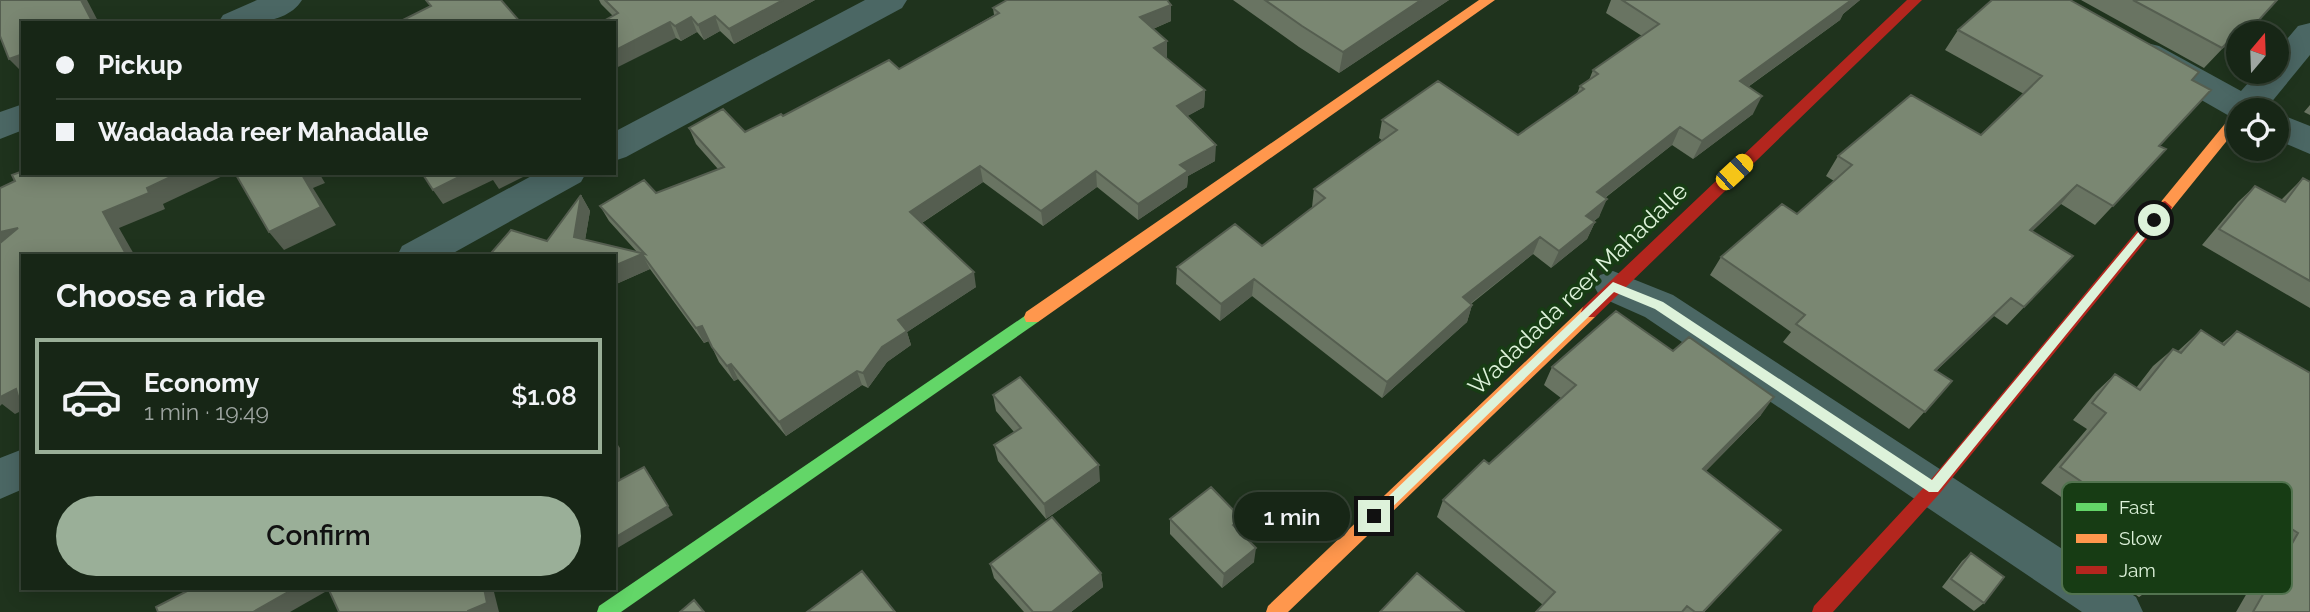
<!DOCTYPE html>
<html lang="en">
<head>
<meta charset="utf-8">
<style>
	:root { --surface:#172616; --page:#202e1f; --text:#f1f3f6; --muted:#9ea5a1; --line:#364335; --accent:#9aaf98 }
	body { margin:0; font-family:Raleway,sans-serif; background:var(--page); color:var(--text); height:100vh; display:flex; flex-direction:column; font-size:26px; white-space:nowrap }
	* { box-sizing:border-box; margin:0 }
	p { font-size:23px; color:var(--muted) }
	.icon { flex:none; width:38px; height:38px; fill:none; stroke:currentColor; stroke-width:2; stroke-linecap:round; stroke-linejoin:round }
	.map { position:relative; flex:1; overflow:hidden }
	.side { position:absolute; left:21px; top:254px; width:595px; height:336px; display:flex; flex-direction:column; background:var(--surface); border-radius:0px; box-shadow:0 4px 18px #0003,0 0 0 2px var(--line) }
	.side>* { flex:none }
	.hud { position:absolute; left:21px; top:21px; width:595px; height:154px; border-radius:0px; box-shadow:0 4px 18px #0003,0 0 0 2px var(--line); display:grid; align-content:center; height:154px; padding:0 35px; background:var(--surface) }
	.needle { width:46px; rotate:19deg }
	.controls { position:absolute; left:2226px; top:21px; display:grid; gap:14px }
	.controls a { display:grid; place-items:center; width:63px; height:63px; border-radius:50%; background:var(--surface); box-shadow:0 4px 18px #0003,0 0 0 2px var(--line); font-size:35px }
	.end { position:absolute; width:32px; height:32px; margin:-16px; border:9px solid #ddf2da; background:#111; box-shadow:0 0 0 4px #111 }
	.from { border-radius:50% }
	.bubble { position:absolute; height:49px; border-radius:24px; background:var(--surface); box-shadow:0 4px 18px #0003,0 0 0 2px var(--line); font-size:23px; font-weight:600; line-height:49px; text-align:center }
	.car { position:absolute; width:21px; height:42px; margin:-21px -10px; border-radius:9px; box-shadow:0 0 5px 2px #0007; background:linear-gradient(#f5c518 24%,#345 0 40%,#f5c518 0 76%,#345 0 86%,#f5c518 0) }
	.hud b { display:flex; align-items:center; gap:24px; height:66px; font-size:26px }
	.hud b+b { border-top:2px solid var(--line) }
	.hud i { width:18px; height:18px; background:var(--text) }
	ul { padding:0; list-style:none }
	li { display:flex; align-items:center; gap:21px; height:116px; margin:0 14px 10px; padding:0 21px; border:4px solid transparent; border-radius:0px }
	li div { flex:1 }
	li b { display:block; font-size:26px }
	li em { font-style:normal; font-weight:600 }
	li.on { border-color:var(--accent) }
	li>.icon { width:63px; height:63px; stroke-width:1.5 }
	h2 { padding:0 35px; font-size:32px; line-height:84px }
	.action { display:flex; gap:14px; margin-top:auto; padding:14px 35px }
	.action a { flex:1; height:80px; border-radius:42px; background:var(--accent); color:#111; font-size:28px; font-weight:600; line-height:80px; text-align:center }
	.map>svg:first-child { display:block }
</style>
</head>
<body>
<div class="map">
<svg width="2310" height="612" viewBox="0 0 2310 612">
	<rect width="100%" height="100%" fill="#1f331d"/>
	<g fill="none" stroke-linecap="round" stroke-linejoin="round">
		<path fill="#4b6764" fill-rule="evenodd" d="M257,0h45c-16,26 -57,23 -84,23l5,-8z
			M865,0h42l-5,8 -276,149 -12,4v-29z
			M2310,23v32l-45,55h-27v11l-103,-59 -5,-8 5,-8 12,-3 12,3 82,45 17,-19h19v-21l21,-25z
			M23,104v26l-23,9v-27z
			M2277,113l33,13v28l-33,-14z
			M537,173h49l-5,9 -133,74h-51l5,-10z
			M1613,271l60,24 463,302 7,15h-61l-437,-295 -45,-20 -6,-11 6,-11z
			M23,449v40l-23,10v-41z"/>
		<path fill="#63d668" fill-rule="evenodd" d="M1032,311l6,1 2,5 -2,5 -417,290h-24l2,-6z"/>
		<path fill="#ff974d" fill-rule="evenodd" d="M1479,0h16l-457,322h-12l-2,-5 2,-5z
			M2238,113v14l-68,84h-10l-2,-4 2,-4 73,-89z
			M1589,306l6,1 2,5 -2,5 -307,295h-22l2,-6 315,-299z"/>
		<path fill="#b3261e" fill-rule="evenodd" d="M1907,0h15l-327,317h-12l-2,-5 2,-5z
			M2165,201l7,6 -2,4 -230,282 -107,119h-21l2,-6 114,-123 232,-280z"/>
	</g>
	<path fill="#697462" d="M599,0h216l-81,44 -14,-13 -16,9 -7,-8 -16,9 -5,-3 -63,-22 -12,-12z
		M1233,0h216l-110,73 -40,-26z
		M1611,0h249l-17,14 -3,6 -92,67 5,27 -60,45 -21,-14 -67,53 -6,19 -5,4 1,1 -8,17 -36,29 -18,-14 -62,50 1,1 -5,17 -85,76 -130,-102 -32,25 -44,-37 1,-17 85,-21 51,-39h-1l2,-18 69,-48 -4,-3 3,-18 136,15 59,-41 3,-8 9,-6 4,-10 49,-34 -36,-23z
		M2081,0h196l-30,33h-9v10l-7,8 -7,-4 -20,21z
		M993,8l178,13 -18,8 14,12v16l-1,1 39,32 -1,17 -17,9 28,45 -27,15 -1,11 -49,33 -41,-33 -54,39 -60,-44 -61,41 54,64 -69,45 4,13 -24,17 -19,26 -6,-3 -76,51 -48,-57 -4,2 -15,-19 -10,-21 -5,2 -54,-74 -36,16v-29l-67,-15 34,-46 9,16 -5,29 52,12 -28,-31 -9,-15 56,-13 62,-24 -22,-25 -7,-16 56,4 154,-63 95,-54z
		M1958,30l234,50 -33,66 7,3 -71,76 -34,-21 -29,27 41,25 -66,69 -13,-9 -58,55 16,10 -43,48 -126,-87 8,-10 -81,-57 11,-18 76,-43 37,-33 -8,-5 12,-20 143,-21 43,-41 -79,-44z
		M2310,105v10l-6,-3z
		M2303,178l7,4v126l-108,-63 36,-43 17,-16 26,14z
		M2201,330l21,13 15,-12 73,42v239h-74l37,-64 -64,-42 -39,52 -9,24 -22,15 -50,-34 25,-29 -73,-51 46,-54 -14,-9 23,-28 19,-18 21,14 17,-22 20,-17 5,2z
		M1552,367l209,48 -55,56 75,59 -77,82h-168l7,-7 -106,-88 6,-17 46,-36 72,-66 -17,-13z
		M993,395l107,86 -54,38 -48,-58 -4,-16 20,-13 -18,-21z
		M1170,519l70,12 14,31 -32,26 -52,-54z
		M1971,553l13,50 -10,8 -32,-24 20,-26z
		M990,564l111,9 2,14 -32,25h-47l-30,-34z"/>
	<path fill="#555e50" d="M81,0h6l12,23h-6z
		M783,0h32l-81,44 -5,-15z
		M1421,0h28l-110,73 4,-21z
		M1848,0h12l-17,14 -3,6 -109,79 9,-18z
		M1171,5v16l-30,13 -1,-17z
		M715,16l5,15 -16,9 -6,-15z
		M691,17l6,15 -16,9 -6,-15z
		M670,22l6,16 -62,31v-18z
		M1167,41v16l-13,7v-16z
		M23,54v19l-14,-14z
		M1205,90l-1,17 -27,15v-16z
		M1762,96l-9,18 -60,45 9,-18z
		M1680,127l-8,18 -83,65 8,-18z
		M1216,145l-1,16 -27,15 -1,11 -49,33v-16l42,-39z
		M980,166l3,16 -69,46 -4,-16z
		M1096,171l1,16 -54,39 -2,-15z
		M179,173h50l-66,31 2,5 -46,19 16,28h-8l-24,-44 44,-24z
		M301,173h18l6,10 -12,5 23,37 -52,25 -15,-18z
		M467,173h64l-32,16 -6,-9 -50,24 -10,-14z
		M2077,185l-16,19 -47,45 16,-19z
		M581,195l9,16 -7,41 -9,-15z
		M1607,199l-8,18 -20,16 7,-17z
		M1595,222l-8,17 -36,29 8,-17z
		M18,228l-18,15v-11z
		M1540,237l-7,17 -76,60 6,-17z
		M642,254l8,15 -36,16v-19z
		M974,272l2,15 -69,45 4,13 -24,17 -19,26 -5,-15 35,-53z
		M1254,279l-2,17 -32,25 1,-17z
		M2011,298l-17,18 -75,71 16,-17z
		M1472,305l-5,17 -85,76 5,-16z
		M702,326l7,14 -5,3 -8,-15z
		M731,364l7,15 -4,2 -7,-15z
		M857,371l5,14 -76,51 -7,-14z
		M16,389l7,5v16l-8,4 -13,-10 -2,2v-15z
		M1774,397l-13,18 -70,71 12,-17z
		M614,439l6,9v44l-6,-8z
		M1099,465l1,16 -54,38 -2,-15z
		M650,475l23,40 -59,35v-12z
		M1241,518l-2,15 -6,-8z
		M1781,530l-77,82h-1z
		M1256,548l-2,14 -32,26 2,-14z
		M1101,573l2,14 -32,25h-19z
		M295,588h37l-42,24h-37z
		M484,588h9l6,24h-31v-1z"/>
	<path fill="#7a8772" stroke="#555e50" stroke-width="2" d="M0,0h81l12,23h-70v31l-14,5 -9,-23z
		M426,0h75l20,23h-124l34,-17z
		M605,0h178l-54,29 -14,-13 -17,9 -7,-8 -16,9 -5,-4 -56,29v-28h-14l18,-10z
		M1007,0h160l4,5 -31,12 27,24 -13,7 51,42 -28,16 39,39 -36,20 8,6 -50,33 -42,-33 -55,40 -61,-45 -70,46 64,60 -76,48 9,11 -25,16 -19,26 -6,-2 -78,51 -48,-58 -4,2 -15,-19 -10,-21 -6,2 -54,-74 -28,12v-10h-121l-1,-4 19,-22 36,11 34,-46 -7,42 71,17 -45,-48 44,-26 12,13 68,-26 -35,-39 34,-19 22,23 36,-18 2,2 106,-56 10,9 100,-56 -6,-5z
		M1265,0h156l-78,52 -41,-26z
		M1622,0h227l1,1 -110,80 22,15 -60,45 -22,-14 -83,65 10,7 -21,17 9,6 -36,29 -19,-14 -77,60 9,8 -85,77 -133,-103 -33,25 -44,-37 58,-43 27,22 63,-48 -11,-9 83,-59 -15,-10 56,-39 80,54 66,-46 -4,-3 18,-12 -5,-4 66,-46z
		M1992,0h78l129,72 -7,8 19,10 -52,56 7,3 -53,57 -36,-21 -47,45 43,26 -49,51 -13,-9 -76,72 17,11 -27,31 -129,-88 9,-9 -84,-58 61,-53 15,10 55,-49 -14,-9 73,-61 70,40 61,-59 -84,-46z
		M2133,0h144l-28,31 -7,-4 -20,21z
		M23,171v2h56l1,2 2,-2h97l-32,15 2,5 -46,19 24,44h-104v145l-3,2 -4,-14 -16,8v-154l18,-15 -18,4v-44l15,-7 -3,-6z
		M235,173h66l20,34 -52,25z
		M422,173h45l-34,17z
		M2303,178l7,4v99l-91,-52 36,-43 30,16z
		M1616,311l57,40 16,-14 85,60 -71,72 78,61 -78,82h-8l-8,-6 -5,6h-146l19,-20 -112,-92 41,-40 5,4 87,-79 -24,-18z
		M2201,330l23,15 13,-14 73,42v239h-57l45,-79 -72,-46 -4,1 -52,70 7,5 -16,19 -52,-34 26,-30 -75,-51 46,-54 -14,-10 23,-29 25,16 33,-41 8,4z
		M1020,377l79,88 -55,39 -50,-59 27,-17 -28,-33z
		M644,467l24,39 -54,32v-55z
		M1211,487l30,31 -8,7 23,23 -32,26 -54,-55z
		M1052,517l49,56 -49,39h-19l-43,-48z
		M1971,553l33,24 -20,26 -33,-24z
		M862,571l33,41h-88z
		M1417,573l47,39h-84z
		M193,588h102l-42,24h-95l-2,-5z
		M328,588h156l3,15 -19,8v1h-129z
		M694,600l10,12h-24z"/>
	<path fill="#ddf2da" d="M2154,216l3,2v5l-219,269h-9l-274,-183 -41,-17 -235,228h-9l-2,-4 245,-234 50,20 269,178 218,-262z"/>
	<g text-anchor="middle" stroke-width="7" stroke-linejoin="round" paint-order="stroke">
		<g font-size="24" fill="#ddf2da" stroke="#173c14">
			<text transform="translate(1578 289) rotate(-44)" y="8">Wadadada reer Mahadalle</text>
		</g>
	</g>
	<rect x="2062" y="482" width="230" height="112" rx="10" fill="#173c14" stroke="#52734f" stroke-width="2"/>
	<rect x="2076" y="503" width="31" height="8" fill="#63d668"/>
	<rect x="2076" y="534" width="31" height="9" fill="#ff974d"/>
	<rect x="2076" y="566" width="31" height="8" fill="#b3261e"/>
	<g font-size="19" fill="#ddf2da">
		<text x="2119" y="514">Fast</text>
		<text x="2119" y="545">Slow</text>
		<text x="2119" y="577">Jam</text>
	</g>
</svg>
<div class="controls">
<a><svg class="needle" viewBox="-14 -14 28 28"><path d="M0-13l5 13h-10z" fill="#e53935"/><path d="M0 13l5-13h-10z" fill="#9ea5a1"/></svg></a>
<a><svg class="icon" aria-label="locate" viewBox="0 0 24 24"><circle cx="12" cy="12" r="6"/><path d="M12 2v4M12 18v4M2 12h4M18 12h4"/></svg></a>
</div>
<i class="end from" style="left:2154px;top:220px"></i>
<i class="end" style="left:1374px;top:516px"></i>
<div class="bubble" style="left:1234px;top:492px;width:116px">1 min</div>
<i class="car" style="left:1734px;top:172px;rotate:47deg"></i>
<div class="hud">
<b><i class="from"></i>Pickup</b>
<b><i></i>Wadadada reer Mahadalle</b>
</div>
<section class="side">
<h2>Choose a ride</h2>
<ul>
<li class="on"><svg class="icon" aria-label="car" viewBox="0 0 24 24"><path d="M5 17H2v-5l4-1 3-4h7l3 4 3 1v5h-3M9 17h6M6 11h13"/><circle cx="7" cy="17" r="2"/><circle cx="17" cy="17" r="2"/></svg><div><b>Economy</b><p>1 min · 19:49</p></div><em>$1.08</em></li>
</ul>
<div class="action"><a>Confirm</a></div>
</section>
</div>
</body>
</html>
